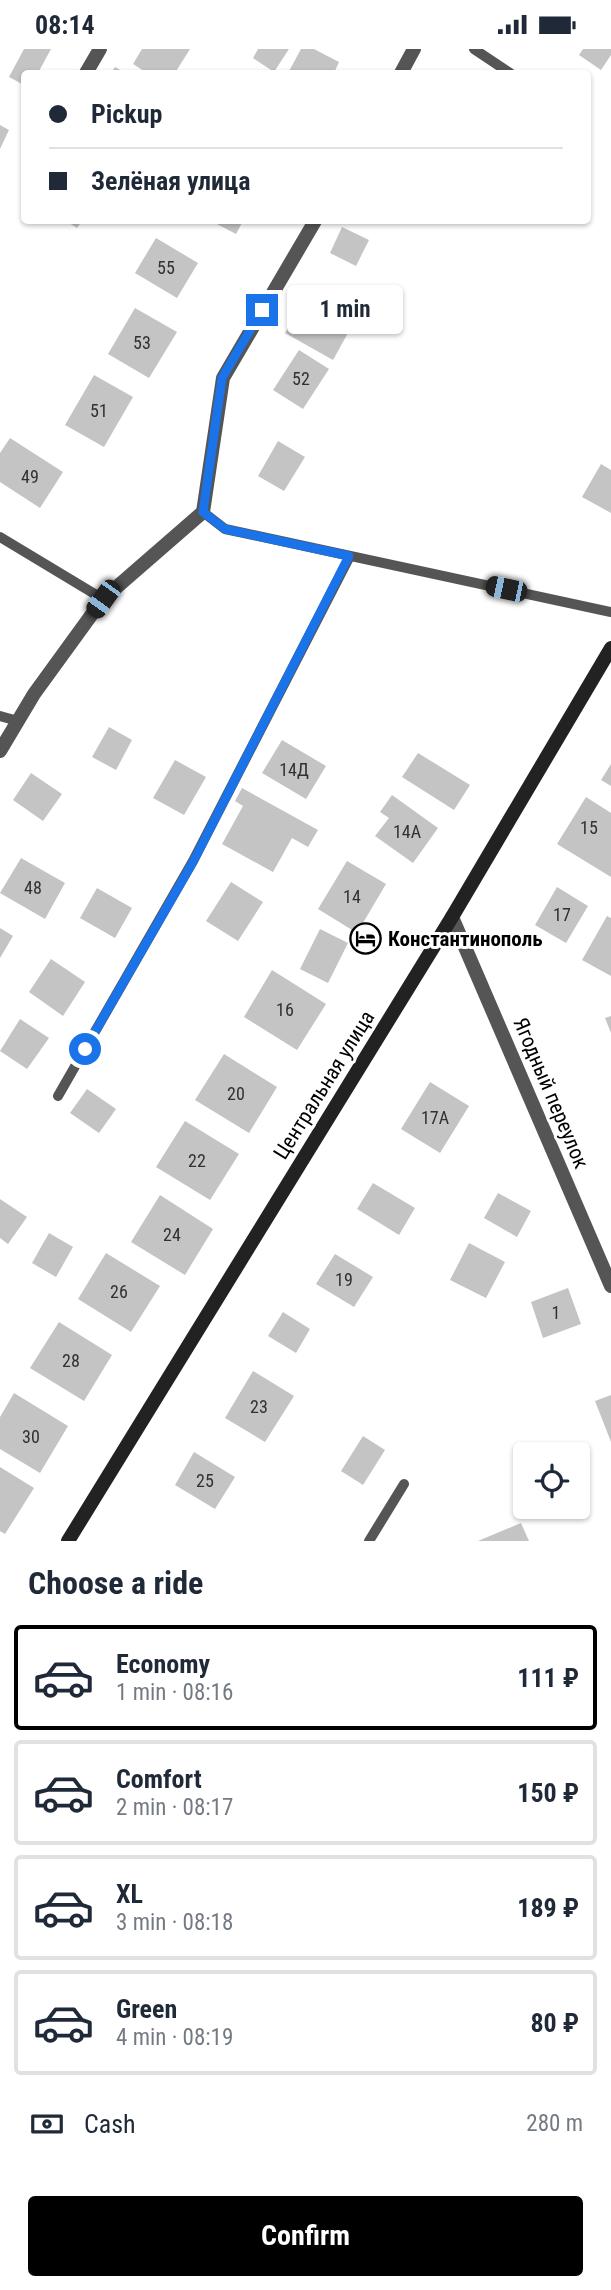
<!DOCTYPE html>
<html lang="en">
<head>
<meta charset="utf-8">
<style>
	:root { --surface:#fff; --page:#f2f2f3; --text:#1f2937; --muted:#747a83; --line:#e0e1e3; --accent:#000 }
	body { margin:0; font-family:"Roboto Condensed",sans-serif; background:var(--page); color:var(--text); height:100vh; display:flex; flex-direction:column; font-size:26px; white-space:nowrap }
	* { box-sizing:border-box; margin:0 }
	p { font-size:23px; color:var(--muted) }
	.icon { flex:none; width:38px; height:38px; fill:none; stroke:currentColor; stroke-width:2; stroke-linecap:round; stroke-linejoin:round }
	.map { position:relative; height:1492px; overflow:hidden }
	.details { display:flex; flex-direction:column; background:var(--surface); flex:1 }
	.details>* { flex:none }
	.banner { position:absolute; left:21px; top:21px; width:570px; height:154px; border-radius:7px; box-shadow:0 2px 5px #0004; display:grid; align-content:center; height:154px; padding:0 28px; background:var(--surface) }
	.fabs { position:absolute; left:513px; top:1393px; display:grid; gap:14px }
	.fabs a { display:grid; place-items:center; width:77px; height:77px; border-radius:7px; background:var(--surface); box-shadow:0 2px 5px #0004; font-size:35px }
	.end { position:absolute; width:32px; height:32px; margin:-16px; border:9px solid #1a73e8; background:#fff; box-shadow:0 0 0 4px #fff }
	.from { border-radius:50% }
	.bubble { position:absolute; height:49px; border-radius:7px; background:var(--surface); box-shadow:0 2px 5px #0004; font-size:23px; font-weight:700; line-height:49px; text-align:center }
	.car { position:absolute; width:21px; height:42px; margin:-21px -10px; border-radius:9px; box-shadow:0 0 5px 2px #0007; background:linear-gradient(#222 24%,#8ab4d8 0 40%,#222 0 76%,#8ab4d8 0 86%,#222 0) }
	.banner b { display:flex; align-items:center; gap:24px; height:66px; font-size:26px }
	.banner b+b { border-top:2px solid var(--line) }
	.banner i { width:18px; height:18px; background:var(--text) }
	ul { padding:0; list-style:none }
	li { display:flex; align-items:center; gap:21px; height:105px; margin:0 14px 10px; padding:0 14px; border:4px solid var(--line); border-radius:7px }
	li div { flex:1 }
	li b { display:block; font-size:26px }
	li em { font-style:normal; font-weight:700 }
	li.on { border-color:var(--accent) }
	li>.icon { width:63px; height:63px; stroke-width:1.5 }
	h2 { padding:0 28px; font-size:32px; line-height:84px }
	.pay { display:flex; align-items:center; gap:18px; height:77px; padding:0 28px; font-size:26px }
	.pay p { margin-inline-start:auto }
	.cta { display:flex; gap:14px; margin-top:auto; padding:14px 28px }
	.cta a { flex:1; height:80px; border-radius:7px; background:var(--accent); color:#fff; font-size:28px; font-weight:700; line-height:80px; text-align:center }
	.status { display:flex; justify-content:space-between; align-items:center; height:49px; padding:0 35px; background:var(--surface); direction:ltr }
	.status svg { height:19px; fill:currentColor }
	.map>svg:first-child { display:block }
</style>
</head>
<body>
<div class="status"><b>08:14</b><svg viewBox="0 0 49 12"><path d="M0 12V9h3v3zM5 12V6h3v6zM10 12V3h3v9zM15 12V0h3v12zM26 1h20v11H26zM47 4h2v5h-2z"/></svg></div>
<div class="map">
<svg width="611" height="1492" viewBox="0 0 611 1492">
	<rect width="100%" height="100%" fill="#fff"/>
	<path fill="#c4c4c4" d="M24,0h27l-13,24h-14v12l-15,-8z
		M142,0h48l-15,24h-28l-14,-9z
		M258,0h31l-15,23 -21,-14z
		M301,0h13l25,13 -5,11h-46z
		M583,0h28v6l-10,15 -22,-15z
		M115,18l11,6h-15z
		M0,76l9,5 -9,19z
		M66,172h16l-5,7z
		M211,172h32l-7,13z
		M342,178l27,13 -13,26 -26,-13z
		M156,189l42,25 -21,35 -42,-25z
		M306,247l48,26 -21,38 -48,-27z
		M135,259l42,24 -28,46 -41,-24z
		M299,301l30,19 -26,40 -30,-19z
		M94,326l39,22 -29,50 -39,-22z
		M10,389l53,34 -23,36 -40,-26v-29z
		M278,392l27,16 -21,34 -26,-15z
		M601,415l10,6v43l-29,-16z
		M109,678l23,13 -16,30 -24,-13z
		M282,691l44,26 -20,33 -44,-26z
		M418,704l52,32 -16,25 -52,-33z
		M175,711l31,17 -22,38 -31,-17z
		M611,715v22l-10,-6z
		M31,724l31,21 -19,27 -30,-21z
		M242,739l76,42 -10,17 -16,-9 -19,34 -51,-28 21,-38 -8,-5z
		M392,746l46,33 -25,35 -38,-27 14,-18 -9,-6z
		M586,748l25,16v64l-54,-33z
		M21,809l44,25 -20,36 -45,-26z
		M347,812l39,23 -29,49 -39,-24z
		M231,833l32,20 -25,39 -32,-20z
		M557,838l31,19 -22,37 -31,-18z
		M97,839l35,20 -17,30 -35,-20z
		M607,867l4,2v58l-29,-16z
		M0,879l13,8 -13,22z
		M320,880l28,14 -20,40 -28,-14z
		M51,910l34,23 -22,34 -34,-24z
		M272,921l54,34 -29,46 -53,-33z
		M611,967v17l-6,-15z
		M20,970l29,19 -22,31 -27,-18z
		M224,1005l53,33 -28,46 -54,-33z
		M430,1033l39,24 -29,47 -39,-24z
		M87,1040l29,20 -17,24 -29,-20z
		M185,1072l54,33 -29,46 -54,-33z
		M373,1134l42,25 -16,27 -42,-26z
		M498,1144l33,18 -14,26 -33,-19z
		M160,1146l53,34 -28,46 -54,-33z
		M0,1150l27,18 -19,27 -8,-6z
		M49,1184l24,14 -17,30 -24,-14z
		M469,1194l36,19 -19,36 -36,-18z
		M106,1204l54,33 -29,46 -53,-33z
		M335,1205l38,23 -19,30 -38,-23z
		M568,1239l13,36 -38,14 -12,-36z
		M283,1263l27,17 -14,24 -28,-17z
		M59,1273l53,33 -28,46 -54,-33z
		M253,1322l41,25 -29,46 -40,-24z
		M14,1344l54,33 -28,47 -40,-24v-32z
		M611,1346v47l-16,-41z
		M363,1387l22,14 -22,35 -22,-14z
		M194,1403l41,25 -20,32 -40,-24z
		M0,1418l34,21 -29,46 -5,-3z
		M521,1474l8,18h-51z"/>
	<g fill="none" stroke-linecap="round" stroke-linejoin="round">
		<path stroke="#555" stroke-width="10" d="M474,0l36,24
			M203,463l22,17 386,83
			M0,488l103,62
			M0,667l18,5
			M58,1047l135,-235 157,-305
			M369,1492l35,-57"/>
		<path stroke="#555" stroke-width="14" d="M86,24l14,-24
			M401,24l13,-24
			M0,702l34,-57 69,-95 100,-87 20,-134 92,-157
			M452,868l159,369"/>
		<path stroke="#222" stroke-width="14" d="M68,1492l384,-624 159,-269"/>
	</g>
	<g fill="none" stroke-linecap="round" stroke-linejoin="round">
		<path stroke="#1a73e8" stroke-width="9" d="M85,1000l108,-187 156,-306 -124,-27 -22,-17 19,-134 40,-68"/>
	</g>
	<defs>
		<symbol id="hotel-ring" viewBox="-11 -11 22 22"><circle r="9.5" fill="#fff" stroke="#000" stroke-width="1.5"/><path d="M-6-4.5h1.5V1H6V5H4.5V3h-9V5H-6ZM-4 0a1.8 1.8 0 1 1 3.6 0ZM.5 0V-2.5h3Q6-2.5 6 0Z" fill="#000"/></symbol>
	</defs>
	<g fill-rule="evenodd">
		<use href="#hotel-ring" x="348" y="872" width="35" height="35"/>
	</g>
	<g text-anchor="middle" stroke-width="6" stroke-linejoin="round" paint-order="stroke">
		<g font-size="18" fill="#313131">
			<text x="166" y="225">55</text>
			<text x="142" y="300">53</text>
			<text x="301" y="336">52</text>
			<text x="99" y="368">51</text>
			<text x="30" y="434">49</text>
			<text x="294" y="727">14Д</text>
			<text x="589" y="785">15</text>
			<text x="407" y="789">14А</text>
			<text x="33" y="845">48</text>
			<text x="352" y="854">14</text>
			<text x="562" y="872">17</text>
			<text x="285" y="967">16</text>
			<text x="236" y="1051">20</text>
			<text x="435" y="1075">17А</text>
			<text x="197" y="1118">22</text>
			<text x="172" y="1192">24</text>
			<text x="344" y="1237">19</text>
			<text x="119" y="1249">26</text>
			<text x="556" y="1270">1</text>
			<text x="71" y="1318">28</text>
			<text x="259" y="1364">23</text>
			<text x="31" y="1394">30</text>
			<text x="205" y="1438">25</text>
		</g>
		<g font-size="21" font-weight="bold" fill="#000" stroke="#fff" text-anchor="start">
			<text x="388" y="897">Константинополь</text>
		</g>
		<g font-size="21" fill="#000" stroke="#fff">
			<text transform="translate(324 1036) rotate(-58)" y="7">Центральная улица</text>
			<text transform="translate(551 1044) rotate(67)" y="7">Ягодный переулок</text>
		</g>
	</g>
</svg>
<div class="fabs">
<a><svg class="icon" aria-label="locate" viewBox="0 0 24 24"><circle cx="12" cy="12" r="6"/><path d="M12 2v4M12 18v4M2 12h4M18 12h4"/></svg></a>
</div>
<i class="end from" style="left:85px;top:1000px"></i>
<i class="end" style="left:262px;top:261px"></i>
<div class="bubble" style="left:287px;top:236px;width:116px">1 min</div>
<i class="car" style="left:506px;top:540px;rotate:282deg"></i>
<i class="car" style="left:103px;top:550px;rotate:216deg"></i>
<div class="banner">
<b><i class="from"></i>Pickup</b>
<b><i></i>Зелёная улица</b>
</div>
</div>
<section class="details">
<h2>Choose a ride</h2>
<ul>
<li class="on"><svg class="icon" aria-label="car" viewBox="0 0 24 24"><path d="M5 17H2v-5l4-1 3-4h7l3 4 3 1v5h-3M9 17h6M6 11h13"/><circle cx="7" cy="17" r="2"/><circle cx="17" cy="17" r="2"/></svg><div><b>Economy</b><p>1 min · 08:16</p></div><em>111 ₽</em></li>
<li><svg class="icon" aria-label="car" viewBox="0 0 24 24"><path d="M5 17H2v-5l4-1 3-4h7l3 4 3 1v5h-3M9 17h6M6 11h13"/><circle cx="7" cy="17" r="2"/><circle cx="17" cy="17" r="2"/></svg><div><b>Comfort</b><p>2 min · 08:17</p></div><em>150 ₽</em></li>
<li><svg class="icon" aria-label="car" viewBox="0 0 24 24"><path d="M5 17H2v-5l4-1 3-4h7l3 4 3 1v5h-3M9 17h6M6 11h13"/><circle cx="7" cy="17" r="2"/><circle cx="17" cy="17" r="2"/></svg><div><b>XL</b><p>3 min · 08:18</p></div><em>189 ₽</em></li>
<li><svg class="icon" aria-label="car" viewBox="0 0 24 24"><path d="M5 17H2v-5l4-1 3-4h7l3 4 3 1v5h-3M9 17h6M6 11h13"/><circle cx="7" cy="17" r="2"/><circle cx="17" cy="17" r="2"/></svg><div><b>Green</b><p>4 min · 08:19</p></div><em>80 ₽</em></li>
</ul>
<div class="pay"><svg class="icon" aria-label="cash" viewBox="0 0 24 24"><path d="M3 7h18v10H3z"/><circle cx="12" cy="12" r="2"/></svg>Cash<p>280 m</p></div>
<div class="cta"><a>Confirm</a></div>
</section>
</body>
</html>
